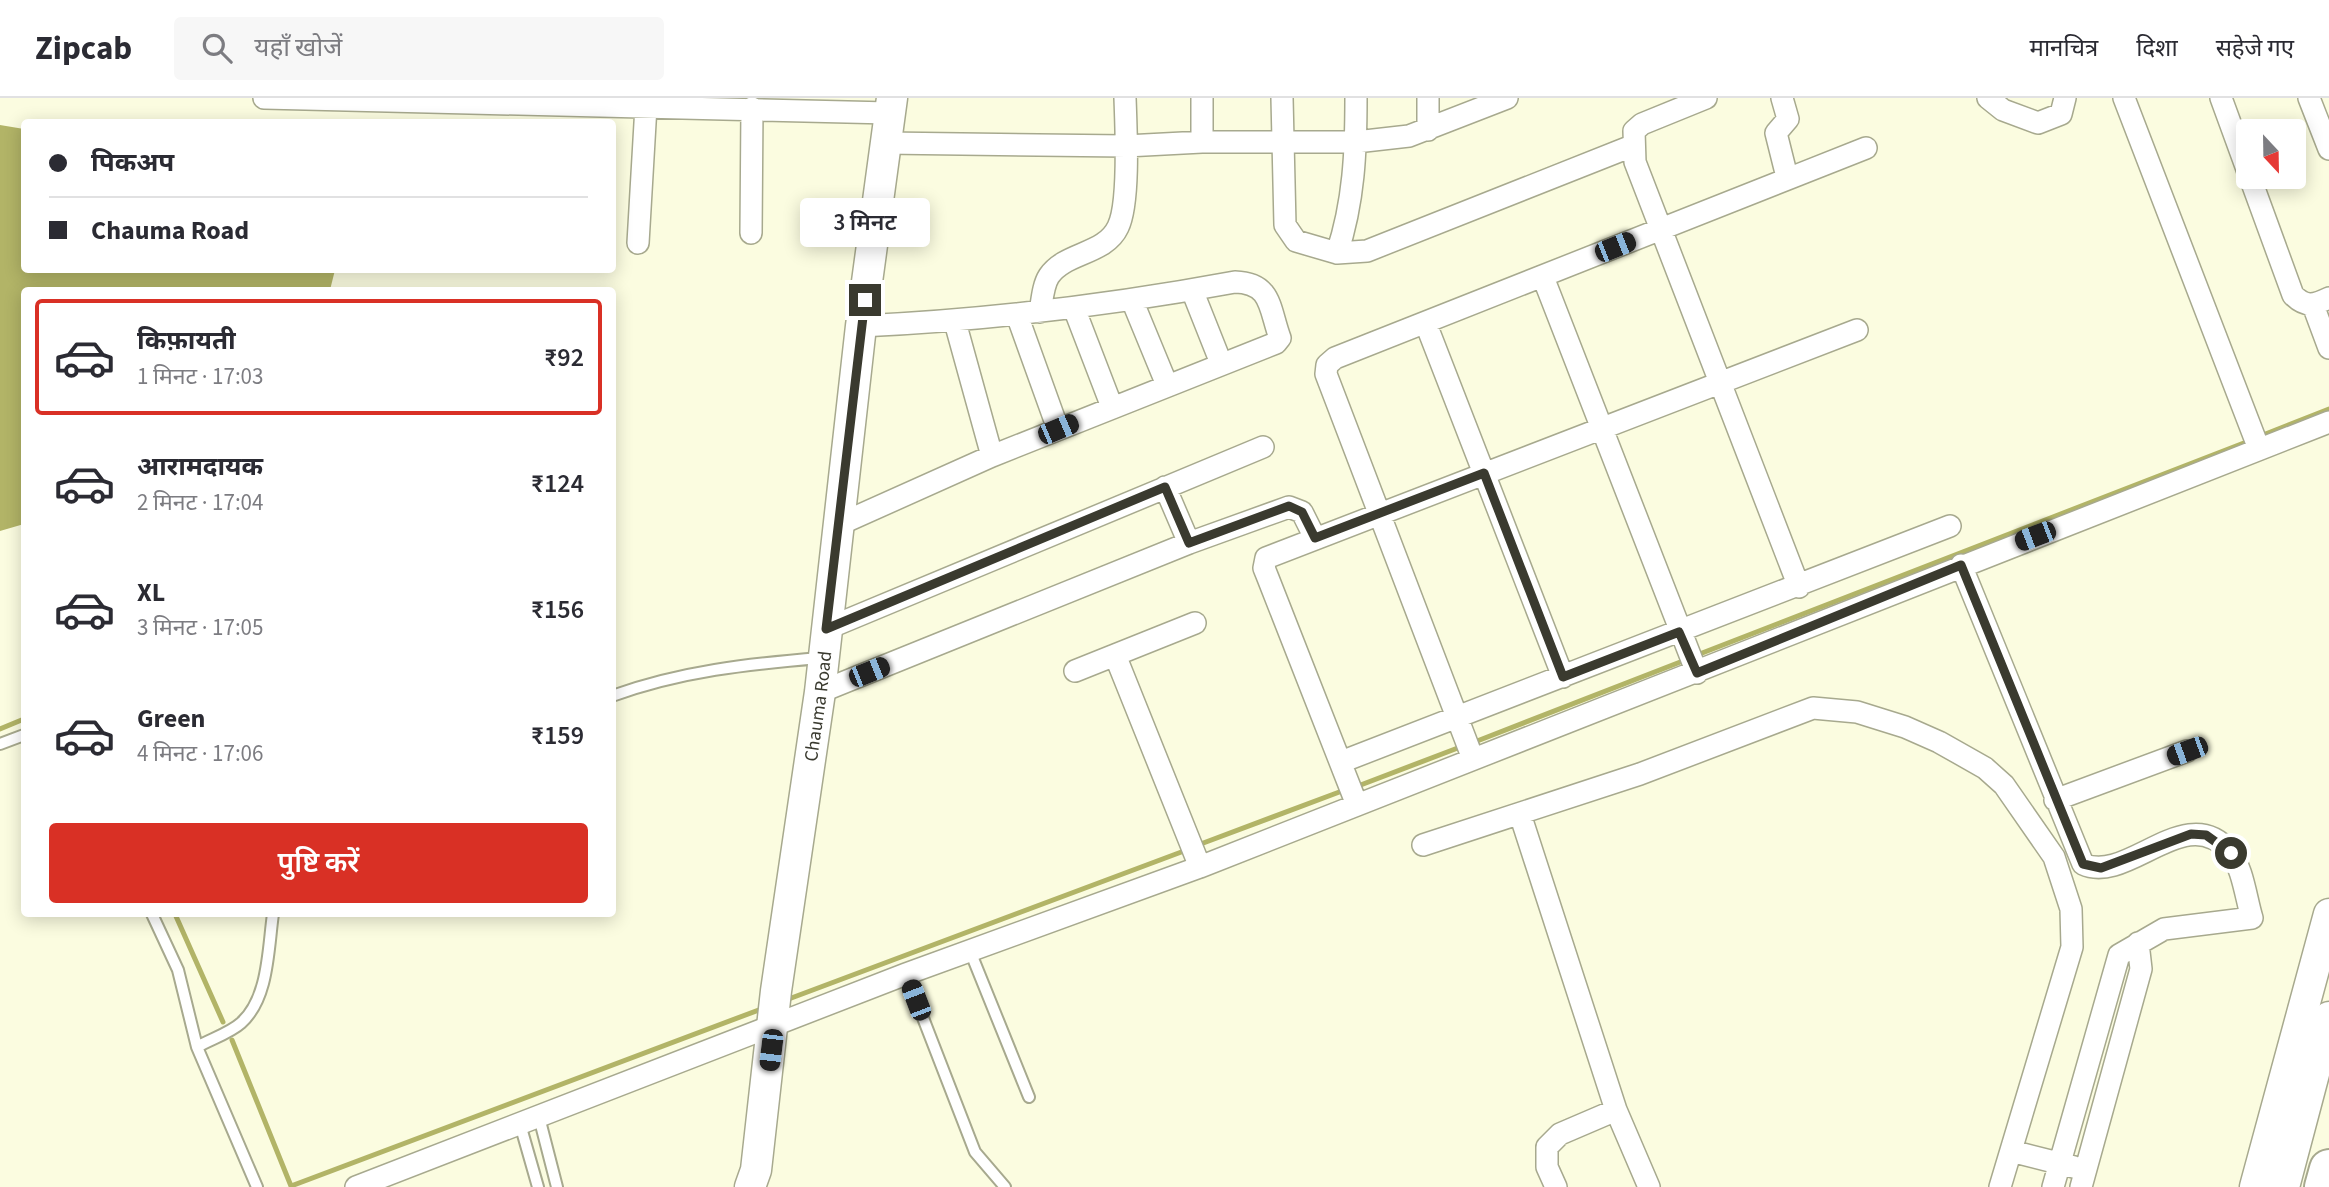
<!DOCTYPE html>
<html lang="hi">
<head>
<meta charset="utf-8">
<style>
	:root { --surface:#fff; --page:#f7f7f7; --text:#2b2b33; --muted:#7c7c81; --line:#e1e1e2; --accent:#d93025 }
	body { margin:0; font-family:"Source Sans 3","Noto Sans Devanagari",sans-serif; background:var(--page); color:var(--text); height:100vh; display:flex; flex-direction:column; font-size:26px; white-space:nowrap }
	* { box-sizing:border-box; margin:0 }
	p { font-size:23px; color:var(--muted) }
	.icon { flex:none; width:38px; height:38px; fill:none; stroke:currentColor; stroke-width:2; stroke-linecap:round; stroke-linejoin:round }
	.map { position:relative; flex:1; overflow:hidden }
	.sheet { position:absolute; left:21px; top:189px; width:595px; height:630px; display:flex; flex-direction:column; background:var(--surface); border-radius:7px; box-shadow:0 4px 18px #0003 }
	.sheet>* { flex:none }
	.guide { position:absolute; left:21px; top:21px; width:595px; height:154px; border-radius:7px; box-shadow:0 4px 18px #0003; display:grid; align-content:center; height:154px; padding:0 28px; background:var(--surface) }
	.needle { width:46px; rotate:158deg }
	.controls { position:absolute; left:2236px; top:21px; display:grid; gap:14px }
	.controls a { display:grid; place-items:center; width:70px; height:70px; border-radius:7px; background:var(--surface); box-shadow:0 4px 18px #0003; font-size:35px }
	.end { position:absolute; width:32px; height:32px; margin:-16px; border:9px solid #3a3a2f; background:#fff; box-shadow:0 0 0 4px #fff }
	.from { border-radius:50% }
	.bubble { position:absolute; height:49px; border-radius:7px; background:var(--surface); box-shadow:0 4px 18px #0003; font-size:23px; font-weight:600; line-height:49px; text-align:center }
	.car { position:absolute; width:21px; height:42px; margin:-21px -10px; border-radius:9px; box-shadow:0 0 5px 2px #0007; background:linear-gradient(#222 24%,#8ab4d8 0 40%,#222 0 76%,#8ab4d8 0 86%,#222 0) }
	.guide b { display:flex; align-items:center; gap:24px; height:66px; font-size:26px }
	.guide b+b { border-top:2px solid var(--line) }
	.guide i { width:18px; height:18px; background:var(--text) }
	ul { padding:12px 0 0; list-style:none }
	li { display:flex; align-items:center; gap:21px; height:116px; margin:0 14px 10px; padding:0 14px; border:4px solid transparent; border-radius:7px }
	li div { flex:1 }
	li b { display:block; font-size:26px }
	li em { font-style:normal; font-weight:600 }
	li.current { border-color:var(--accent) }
	li>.icon { width:63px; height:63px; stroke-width:1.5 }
	.action { display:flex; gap:14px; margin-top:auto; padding:14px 28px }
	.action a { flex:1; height:80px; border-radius:7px; background:var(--accent); color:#fff; font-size:28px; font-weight:600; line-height:80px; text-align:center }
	header { display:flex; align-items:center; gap:42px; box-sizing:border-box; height:98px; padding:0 35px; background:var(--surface); border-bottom:2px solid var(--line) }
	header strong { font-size:33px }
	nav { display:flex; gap:38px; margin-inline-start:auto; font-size:24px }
	.search { width:490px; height:63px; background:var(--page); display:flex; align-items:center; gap:18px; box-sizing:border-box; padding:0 24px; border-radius:7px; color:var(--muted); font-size:26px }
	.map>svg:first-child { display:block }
</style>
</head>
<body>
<header>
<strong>Zipcab</strong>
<div class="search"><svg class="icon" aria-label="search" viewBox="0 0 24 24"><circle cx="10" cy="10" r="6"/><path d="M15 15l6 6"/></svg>यहाँ खोजें</div>
<nav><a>मानचित्र</a><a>दिशा</a><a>सहेजे गए</a></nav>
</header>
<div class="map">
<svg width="2329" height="1089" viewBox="0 0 2329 1089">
	<rect width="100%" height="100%" fill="#fbfce0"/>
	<path fill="#b2b467" d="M0,27l24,4v141h311l-5,20h-306v234l-24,7z"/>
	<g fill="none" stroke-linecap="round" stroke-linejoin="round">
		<path stroke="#b2b467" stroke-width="5" d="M2263,337l66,-26
			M1697,557l552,-214
			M0,631l24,-10
			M1472,645l216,-84
			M1358,688l105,-40
			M1198,747l144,-54
			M175,816l48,108
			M786,902l398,-149
			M232,942l59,146 473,-178"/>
		<defs>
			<path id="lane" d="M612,598c69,-25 136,-32 209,-38
				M0,646l24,-9
				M152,816l26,56 19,77 60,140
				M970,853l59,146
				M906,876l69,178 30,35
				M197,949c14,-8 33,-14 44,-24 28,-25 27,-75 32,-109
				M539,1019l18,70
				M520,1026l18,63"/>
			<path id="street" d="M264,0l625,15
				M1282,0l3,127 11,16 41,12 30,-2 265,-105
				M1428,0v32
				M1706,0l-64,26 -8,7 1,31 164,425
				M1782,0l6,21 -12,14 11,44
				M1988,0l15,12 35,13 23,-9 4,-16
				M2124,0l135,351
				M2221,0l72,197c13,13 21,10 36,3
				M2309,0l20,51
				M1202,44v-44
				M885,45l241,3 76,-4h154l53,-6 98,-38
				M751,135l1,-125
				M638,145l8,-137
				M1337,155c17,-51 19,-102 19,-155
				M1543,179l154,396
				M1192,192l29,73
				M1132,202l35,85
				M2313,207l16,43
				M1074,210l38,99
				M1040,214c2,-11 3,-27 9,-36 16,-24 56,-21 69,-49 12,-24 8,-100 7,-129
				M1017,217l41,114
				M955,224l37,134
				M1426,226l137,353
				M838,427l154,-69 284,-113 4,-5c-11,-30 -8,-55 -45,-56 -124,23 -248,38 -374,44
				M1189,445l100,-36 13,5 13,26
				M1961,467l122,299c44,21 103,-64 146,-13 14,16 17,48 23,67l-88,11 -45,26 -66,232
				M826,531l437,-182
				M1115,557l85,212
				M1075,573l120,-48
				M820,594l369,-149 -24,-56
				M1473,661l-134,-351 -13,-34 1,-9 8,-7 531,-210
				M1341,664l609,-236
				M2055,702l132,-49
				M1357,707l-89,-227 -4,-10 2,-10 591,-228
				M1520,716l96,296 33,77
				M1423,747l217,-71 173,-66 44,4 48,15 34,15 46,26 19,17 50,72 17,52 1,38 -72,240
				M2011,1053l63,16
				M356,1089l550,-213 294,-107 1129,-445
				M1556,1089l-9,-20v-20l13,-13 56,-24
				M2081,1089l60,-218 -3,-26"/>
			<g id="secondary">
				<path id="s1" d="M750,1089l6,-17 20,-179 44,-299 41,-366 31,-228"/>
				<path d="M2255,1089l74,-273"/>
				<path d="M2284,1089l45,-170"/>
			</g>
			<path id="highway" d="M2324,1089l5,-18"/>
		</defs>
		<use href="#lane" stroke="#a7a98e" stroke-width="14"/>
		<use href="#street" stroke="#a7a98e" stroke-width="24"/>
		<use href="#secondary" stroke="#a7a98e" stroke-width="33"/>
		<use href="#highway" stroke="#a7a98e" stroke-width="42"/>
		<use href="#lane" stroke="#fff" stroke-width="10"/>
		<use href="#street" stroke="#fff" stroke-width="21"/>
		<use href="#secondary" stroke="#fff" stroke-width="30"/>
		<use href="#highway" stroke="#fff" stroke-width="38"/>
	</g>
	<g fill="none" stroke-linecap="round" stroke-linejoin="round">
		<path stroke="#3a3a2f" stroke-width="9" d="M865,202l-39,329 339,-142 24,56 100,-37 13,6 13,26 169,-65 79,204 116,-45 18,41 264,-108 122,299 18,4 90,-34 15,1 25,18"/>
	</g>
	<g text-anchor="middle" stroke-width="5" stroke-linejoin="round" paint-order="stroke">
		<g font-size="19" fill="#3a3a2f" stroke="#fbfce0">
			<text dy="7" stroke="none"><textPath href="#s1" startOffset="486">Chauma Road</textPath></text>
		</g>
	</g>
</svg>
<div class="controls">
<a><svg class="needle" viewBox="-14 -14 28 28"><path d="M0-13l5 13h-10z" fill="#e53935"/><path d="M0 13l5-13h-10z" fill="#7c7c81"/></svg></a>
</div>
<i class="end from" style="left:2231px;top:755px"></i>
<i class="end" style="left:865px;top:202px"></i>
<div class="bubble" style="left:800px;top:100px;width:130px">3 मिनट</div>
<i class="car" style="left:1615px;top:149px;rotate:68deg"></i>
<i class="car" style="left:1058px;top:331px;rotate:67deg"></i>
<i class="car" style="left:2035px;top:438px;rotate:249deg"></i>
<i class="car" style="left:869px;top:574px;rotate:68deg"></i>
<i class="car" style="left:2187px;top:653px;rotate:250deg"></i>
<i class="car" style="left:916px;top:902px;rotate:339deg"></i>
<i class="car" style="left:771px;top:952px;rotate:187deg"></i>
<div class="guide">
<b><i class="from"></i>पिकअप</b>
<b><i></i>Chauma Road</b>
</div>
<section class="sheet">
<ul>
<li class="current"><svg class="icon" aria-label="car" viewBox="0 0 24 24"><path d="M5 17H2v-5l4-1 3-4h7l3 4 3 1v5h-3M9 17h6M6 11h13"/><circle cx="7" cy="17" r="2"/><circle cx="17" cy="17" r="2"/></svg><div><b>किफ़ायती</b><p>1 मिनट · 17:03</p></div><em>₹92</em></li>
<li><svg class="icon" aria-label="car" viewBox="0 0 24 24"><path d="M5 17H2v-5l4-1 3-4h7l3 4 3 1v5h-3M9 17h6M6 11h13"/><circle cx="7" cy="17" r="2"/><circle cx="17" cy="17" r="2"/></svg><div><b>आरामदायक</b><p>2 मिनट · 17:04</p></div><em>₹124</em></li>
<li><svg class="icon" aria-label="car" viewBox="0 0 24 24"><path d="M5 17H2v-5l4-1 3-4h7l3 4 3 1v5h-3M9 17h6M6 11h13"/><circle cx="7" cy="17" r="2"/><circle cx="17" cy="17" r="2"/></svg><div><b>XL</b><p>3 मिनट · 17:05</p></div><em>₹156</em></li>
<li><svg class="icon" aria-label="car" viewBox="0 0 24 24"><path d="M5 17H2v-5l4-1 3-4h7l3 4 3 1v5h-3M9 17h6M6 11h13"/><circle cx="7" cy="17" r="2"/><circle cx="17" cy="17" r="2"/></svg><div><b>Green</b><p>4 मिनट · 17:06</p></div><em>₹159</em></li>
</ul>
<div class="action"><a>पुष्टि करें</a></div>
</section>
</div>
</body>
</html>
